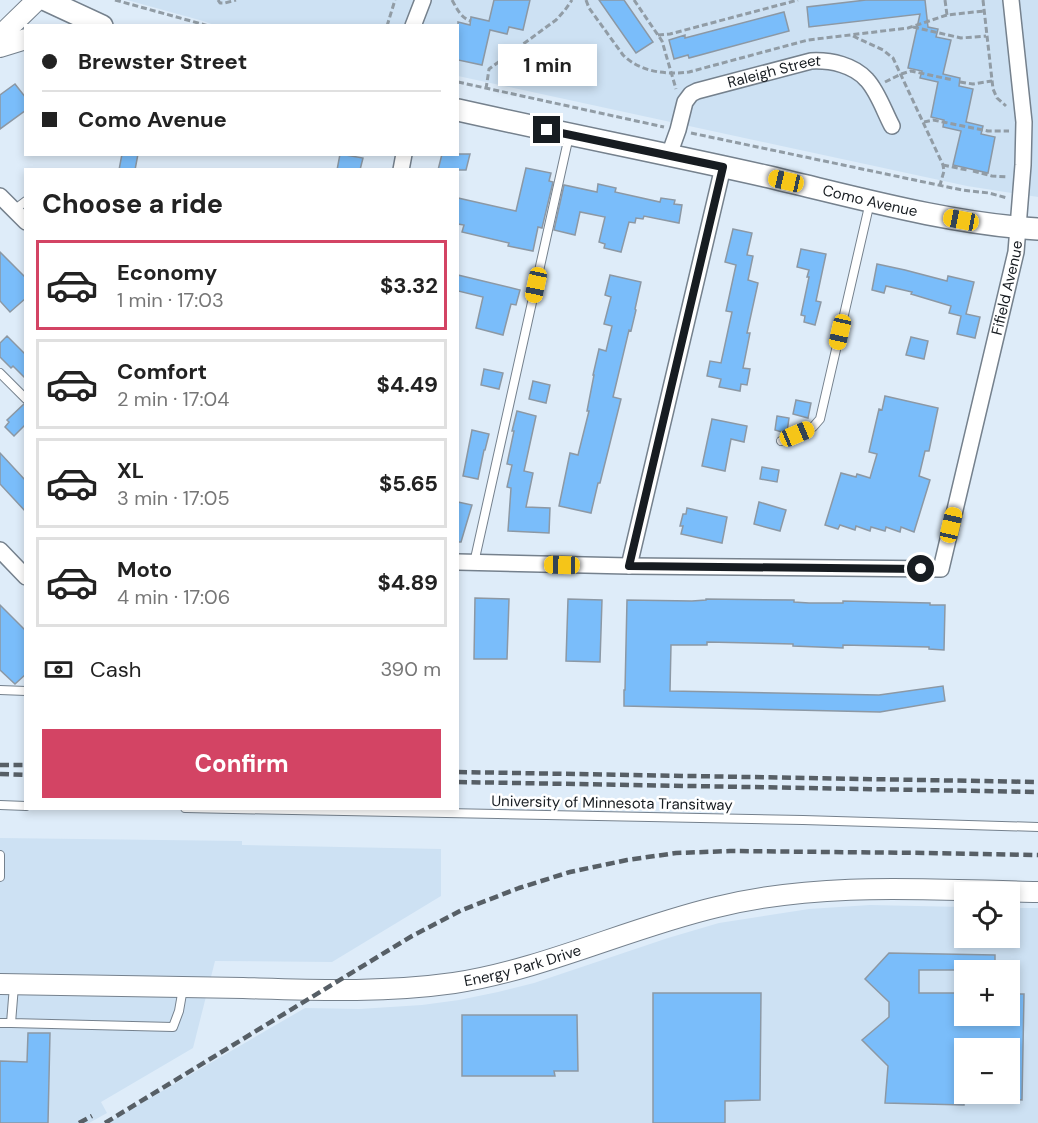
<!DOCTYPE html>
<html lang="en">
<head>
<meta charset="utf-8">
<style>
	:root { --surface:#fff; --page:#f2f2f2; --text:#222; --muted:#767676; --line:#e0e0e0; --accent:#d34464 }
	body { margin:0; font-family:"DM Sans",sans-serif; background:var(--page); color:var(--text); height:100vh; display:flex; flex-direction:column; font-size:22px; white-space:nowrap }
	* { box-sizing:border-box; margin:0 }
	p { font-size:20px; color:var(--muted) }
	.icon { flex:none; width:33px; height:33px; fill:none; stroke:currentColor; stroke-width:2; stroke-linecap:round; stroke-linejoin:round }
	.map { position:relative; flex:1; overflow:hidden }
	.sheet { position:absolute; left:24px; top:168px; width:435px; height:642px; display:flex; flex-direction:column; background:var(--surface); border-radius:0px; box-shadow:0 3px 9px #0003 }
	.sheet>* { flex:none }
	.top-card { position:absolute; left:24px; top:24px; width:435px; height:132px; border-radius:0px; box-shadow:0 3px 9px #0003; display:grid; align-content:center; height:132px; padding:0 18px; background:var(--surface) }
	.tools { position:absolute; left:954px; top:882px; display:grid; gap:12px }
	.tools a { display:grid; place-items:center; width:66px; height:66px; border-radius:0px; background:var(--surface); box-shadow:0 3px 9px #0003; font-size:30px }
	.end { position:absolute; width:27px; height:27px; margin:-14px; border:8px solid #171c21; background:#fff; box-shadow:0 0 0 3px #fff }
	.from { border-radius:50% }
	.bubble { position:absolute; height:42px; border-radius:0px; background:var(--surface); box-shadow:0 3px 9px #0003; font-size:20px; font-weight:700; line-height:42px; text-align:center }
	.car { position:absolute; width:18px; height:36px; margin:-18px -9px; border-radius:8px; box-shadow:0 0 4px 2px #0007; background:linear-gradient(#f5c518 24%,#345 0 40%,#f5c518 0 76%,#345 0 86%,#f5c518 0) }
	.top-card b { display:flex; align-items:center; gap:21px; height:57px; font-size:22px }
	.top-card b+b { border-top:2px solid var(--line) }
	.top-card i { width:15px; height:15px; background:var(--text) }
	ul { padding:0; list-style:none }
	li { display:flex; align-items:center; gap:18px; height:90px; margin:0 12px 9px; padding:0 6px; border:3px solid var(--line); border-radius:0px }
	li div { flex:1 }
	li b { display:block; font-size:22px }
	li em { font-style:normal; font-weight:700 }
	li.active { border-color:var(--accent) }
	li>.icon { width:54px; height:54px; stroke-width:1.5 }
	h2 { padding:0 18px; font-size:27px; line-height:72px }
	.pay { display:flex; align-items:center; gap:15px; height:66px; padding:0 18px; font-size:22px }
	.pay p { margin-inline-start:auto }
	.button { display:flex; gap:12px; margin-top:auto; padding:12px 18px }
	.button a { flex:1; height:69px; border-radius:0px; background:var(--accent); color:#fff; font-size:24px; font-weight:700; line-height:69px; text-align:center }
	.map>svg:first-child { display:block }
</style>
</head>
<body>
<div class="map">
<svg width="1038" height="1123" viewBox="0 0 1038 1123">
	<rect width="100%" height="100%" fill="#deecf9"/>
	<path fill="#cde1f3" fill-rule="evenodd" d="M127,0h911v197l-71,-11 -509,-110v-50l-244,-1 -11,-4z
		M0,838l242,3v4l199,4v47l-109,66 -117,-1 -22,87 -92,54 6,11 -18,10h-89z
		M870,905l94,2v31h46v-30h28v215h-931l198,-115 54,1 63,-4 37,-5 39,-8 36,-9 134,-45 51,-15 90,-14zM964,970h46v46h-46zM964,1048h46v46h-46z"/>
	<path fill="#7abdfa" stroke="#8c98a4" stroke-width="1.5" d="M494,0h36l-7,30 -14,-3 -2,7 -17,-4 -8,35 -24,-5v-38l12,3 1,-8 18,4z
		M599,0h25l29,42 -17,11z
		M866,0h59l3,27 10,2 -2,8 15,3 -8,34 17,4 -1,8 14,3 -7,33 17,4 -2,8 14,3 -7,36 -35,-8 8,-34 -18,-4 1,-7 -13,-3 7,-35 -18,-4 2,-7 -14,-3 12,-54 -111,13 -2,-20z
		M784,12l5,19 -100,27 -1,-3 -14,4 -5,-19 16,-5v3z
		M15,84l11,14v12l-26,19v-34z
		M122,154h16l-3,16h-16z
		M340,154l23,4 -3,12h-23z
		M442,154h28l-4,16h-28z
		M526,168l25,5 -2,8 4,1 -11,46 -4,-1 -5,24 -25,-5 1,-3 -47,-11 2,-7 -6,-1v-26l58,13z
		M598,184l18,4 -1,4 45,10 1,-4 14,2 -1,4 8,1 -3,18 -35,-7 -1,3 -7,-1 -1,5 -6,-1 -8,30 -17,-4 1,-4 -6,-2 6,-25 -25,-5 -5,23 -21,-5 10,-45 33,7z
		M733,229l19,4 -5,22 6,1 -5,24 10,3 -11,50h3l-7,35 7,1 -3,16 -6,-1 -1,7 -21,-4 2,-8 -14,-3 3,-15 11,2 11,-51 -6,-1 10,-46 -11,-3z
		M801,249l25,5 -10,47 5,1 -6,23 -11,-3 1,-6 -4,-1 8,-38h-2l2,-7 -12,-3z
		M0,252l26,26v20l-16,14 -10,-11z
		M877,264l28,6 42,11 1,-5 26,6 -8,32 14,3 -5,21 -18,-4 4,-18 -12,-3 2,-7 -40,-12 1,-2 -26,-6 -2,7 -12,-3z
		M458,275l62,15 -4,15 -5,-1 -8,31 -27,-7 7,-31 -25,-6z
		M610,275l31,7 -6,27 1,1 -5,21 -2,-1 -16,67 8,2 -21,84h-2l-7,30 -32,-7 11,-53 8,2 11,-44h-2l7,-36h-1l6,-26 7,2 6,-25 -8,-2 7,-27 -6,-2z
		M7,336l19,19v24l-13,-13 -2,2 -11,-11v-14z
		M911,337l17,4 -4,18 -18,-4z
		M484,369l19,4 -4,16 -18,-4z
		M533,381l17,4 -4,18 -17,-4z
		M885,396l53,12 -9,43h-4l-6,25 11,4 -16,52 -13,-5 -1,5 -14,-5 -1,4 -14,-4 -1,4 -14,-5 -1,4 -15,-5 -2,4 -13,-4 16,-52 15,4 1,-3 13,4 7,-24 -8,-2 10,-43 3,1z
		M796,400l15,3 -3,15 -15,-4z
		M24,404l2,1v19l-12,12 -9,-9 4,-5 -2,-2z
		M517,411l19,5 -12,55 9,2 -7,34 24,1 -1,25 -41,-2 3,-43 -4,-1 5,-22 -5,-1 7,-33h-2z
		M777,416l12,2 -2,14 -2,1 -10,-3z
		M712,419l35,7 -3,16 -13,-3 -6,32 -23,-5z
		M472,430l17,4 -4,16h-1l-6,29 -15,-3z
		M0,453l26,28v31l-26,-28z
		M762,467l17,3 -2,12 -17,-3z
		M458,502l14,3 -11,37h-3z
		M759,502l27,8 -6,21 -26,-7z
		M687,508l40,9 -5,26 -41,-9 2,-8h-3l3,-12h3z
		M475,598l34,1 -2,60h-33z
		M568,599l34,1 -2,62 -34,-1z
		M706,599l88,1v2l15,1h34v-2l87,2v2h15l-1,45 -15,-1v-2l-86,-2v3l-50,-2v-2l-86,-2v3h-36l-1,46 209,4 64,-9 2,15 -65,11 -256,-6v-16h1l2,-90 65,1 14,-1z
		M0,605l26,26v43l-11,10 -15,-14z
		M889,953l106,2v15h-76v23h45v23h46v-22h14l-2,106 -12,-1v-51h-46v57l-79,-2 3,-37 -26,-26 27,-23v-15l-24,-23z
		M653,993h108l-1,107 -35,1v22h-72z
		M462,1015h115l1,56h-24l1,5h-93z
		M28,1033h22l-2,90h-48v-62l27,1z"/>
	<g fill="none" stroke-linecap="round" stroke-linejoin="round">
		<defs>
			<path id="service" d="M14,210l12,-9
				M0,373l26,26
				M781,441l32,-14 7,-8 50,-217
				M474,563l95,-427
				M0,690l26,1
				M0,805l26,1
				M185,808l618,12 235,7
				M0,855v22
				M0,1023h11l3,-37
				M11,1023l162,4 6,-16 4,-23"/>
			<g id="minor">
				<path d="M413,26l10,-26"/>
				<path id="s1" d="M669,155l9,-25 7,-28 6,-8 6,-3 114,-30c20,-1 43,4 56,19 11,12 17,31 25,46"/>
				<path d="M401,170l3,-16"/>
				<path d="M0,196l26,26"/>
				<path d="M0,550l26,27"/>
				<path id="s2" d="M458,562l171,4 312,3 75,-317 7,-87 1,-43 -13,-122"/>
				<path d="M629,566l94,-399"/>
			</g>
			<g id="tertiary">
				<path d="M0,36l37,-36"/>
				<path d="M0,47l26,-8"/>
				<path id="s3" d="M0,984c81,1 162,3 243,4 71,2 140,5 211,-5 91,-14 174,-55 263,-76 105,-26 214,-17 321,-15"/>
			</g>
			<g id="secondary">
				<path d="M46,0l56,26"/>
				<path id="s4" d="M458,110c102,23 205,43 307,66 90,21 180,47 273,53"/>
			</g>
		</defs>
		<use href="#service" stroke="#75818d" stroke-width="10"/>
		<use href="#minor" stroke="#75818d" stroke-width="18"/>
		<use href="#tertiary" stroke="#75818d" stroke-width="22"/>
		<use href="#secondary" stroke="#75818d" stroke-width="24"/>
		<path stroke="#919ca5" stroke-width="3" stroke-dasharray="6 3" stroke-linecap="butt" d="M115,0l94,26
			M218,0l2,3h5l11,-3
			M452,0c5,9 9,18 19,21
			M586,0l3,8 34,47c17,17 43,20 66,17l119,-32 100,-12 39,-13 37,-4
			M634,0l28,41 14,48
			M945,0l2,15
			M983,0l10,89 4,9 9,8
			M387,26l8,-26
			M913,27l48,11 25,-2
			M658,35l12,-1 128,-34
			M853,36l30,14 10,8 50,107 1,6 -4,14
			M458,82l206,45
			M885,82l16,-8 10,-3 42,9
			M960,82l13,2 19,-3
			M486,89l3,-20 67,-49 9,-10 7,-10
			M924,122l9,-2 55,11h21
			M691,133l271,57 27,3 18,5
			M943,165l24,5
			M973,171l19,5 16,1"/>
		<use href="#service" stroke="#fff" stroke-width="8"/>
		<use href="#minor" stroke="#fff" stroke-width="15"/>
		<use href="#tertiary" stroke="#fff" stroke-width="20"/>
		<use href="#secondary" stroke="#fff" stroke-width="21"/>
		<path stroke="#575f66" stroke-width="4.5" stroke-dasharray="9 4.5" stroke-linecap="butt" d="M0,765h26
			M458,772l580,10
			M0,774l26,1
			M458,782l580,10
			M79,1123l13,-7
			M105,1123l307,-187 50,-26 57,-22 51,-16 57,-12 49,-7 54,-2 198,2 110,2"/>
	</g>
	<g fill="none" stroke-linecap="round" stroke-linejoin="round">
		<path stroke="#171c21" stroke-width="8" d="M547,130l176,37 -94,399 292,3"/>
	</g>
	<g text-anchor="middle" stroke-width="5" stroke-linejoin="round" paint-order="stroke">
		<g font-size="15" fill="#171c21" stroke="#fff">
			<text dy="5" stroke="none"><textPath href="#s1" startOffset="152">Raleigh Street</textPath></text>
			<text dy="5" stroke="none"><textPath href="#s4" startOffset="422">Como Avenue</textPath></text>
			<text dy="5" stroke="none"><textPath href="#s2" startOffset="772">Fifield Avenue</textPath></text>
			<text transform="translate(612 803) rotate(1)" y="5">University of Minnesota Transitway</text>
			<text dy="5" stroke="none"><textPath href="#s3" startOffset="525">Energy Park Drive</textPath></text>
		</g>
	</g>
</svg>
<div class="tools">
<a><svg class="icon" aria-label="locate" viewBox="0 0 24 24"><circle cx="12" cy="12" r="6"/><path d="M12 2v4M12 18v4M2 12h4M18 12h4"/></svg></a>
<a>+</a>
<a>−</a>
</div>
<i class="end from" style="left:921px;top:569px"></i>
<i class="end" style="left:547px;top:130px"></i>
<div class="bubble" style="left:498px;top:44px;width:99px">1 min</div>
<i class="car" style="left:786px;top:181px;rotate:283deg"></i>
<i class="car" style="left:961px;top:220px;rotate:281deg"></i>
<i class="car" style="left:536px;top:285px;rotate:192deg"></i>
<i class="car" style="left:840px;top:332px;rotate:193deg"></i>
<i class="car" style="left:797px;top:434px;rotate:67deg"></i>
<i class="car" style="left:951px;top:525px;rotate:13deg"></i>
<i class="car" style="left:562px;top:565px;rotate:271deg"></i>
<div class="top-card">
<b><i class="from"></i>Brewster Street</b>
<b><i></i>Como Avenue</b>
</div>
<section class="sheet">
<h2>Choose a ride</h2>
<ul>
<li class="active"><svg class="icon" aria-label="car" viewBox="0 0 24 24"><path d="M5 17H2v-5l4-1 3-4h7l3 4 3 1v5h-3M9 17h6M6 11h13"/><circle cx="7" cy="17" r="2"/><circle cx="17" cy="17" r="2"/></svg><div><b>Economy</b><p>1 min · 17:03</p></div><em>$3.32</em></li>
<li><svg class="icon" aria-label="car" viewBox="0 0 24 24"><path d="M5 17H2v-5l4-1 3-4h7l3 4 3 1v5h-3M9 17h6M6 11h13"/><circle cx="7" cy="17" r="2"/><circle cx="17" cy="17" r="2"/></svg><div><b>Comfort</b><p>2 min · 17:04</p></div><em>$4.49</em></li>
<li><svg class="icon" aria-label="car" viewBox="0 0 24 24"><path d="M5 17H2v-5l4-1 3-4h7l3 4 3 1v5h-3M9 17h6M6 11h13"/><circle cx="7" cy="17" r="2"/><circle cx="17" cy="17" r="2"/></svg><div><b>XL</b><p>3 min · 17:05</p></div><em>$5.65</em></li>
<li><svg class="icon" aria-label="car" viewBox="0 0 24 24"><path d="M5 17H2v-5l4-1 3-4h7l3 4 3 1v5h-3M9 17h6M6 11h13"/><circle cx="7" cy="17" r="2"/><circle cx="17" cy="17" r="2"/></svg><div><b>Moto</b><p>4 min · 17:06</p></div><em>$4.89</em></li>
</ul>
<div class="pay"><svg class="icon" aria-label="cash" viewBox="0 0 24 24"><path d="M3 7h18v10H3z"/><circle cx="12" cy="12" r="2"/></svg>Cash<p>390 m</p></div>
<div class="button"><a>Confirm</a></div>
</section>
</div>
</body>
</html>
